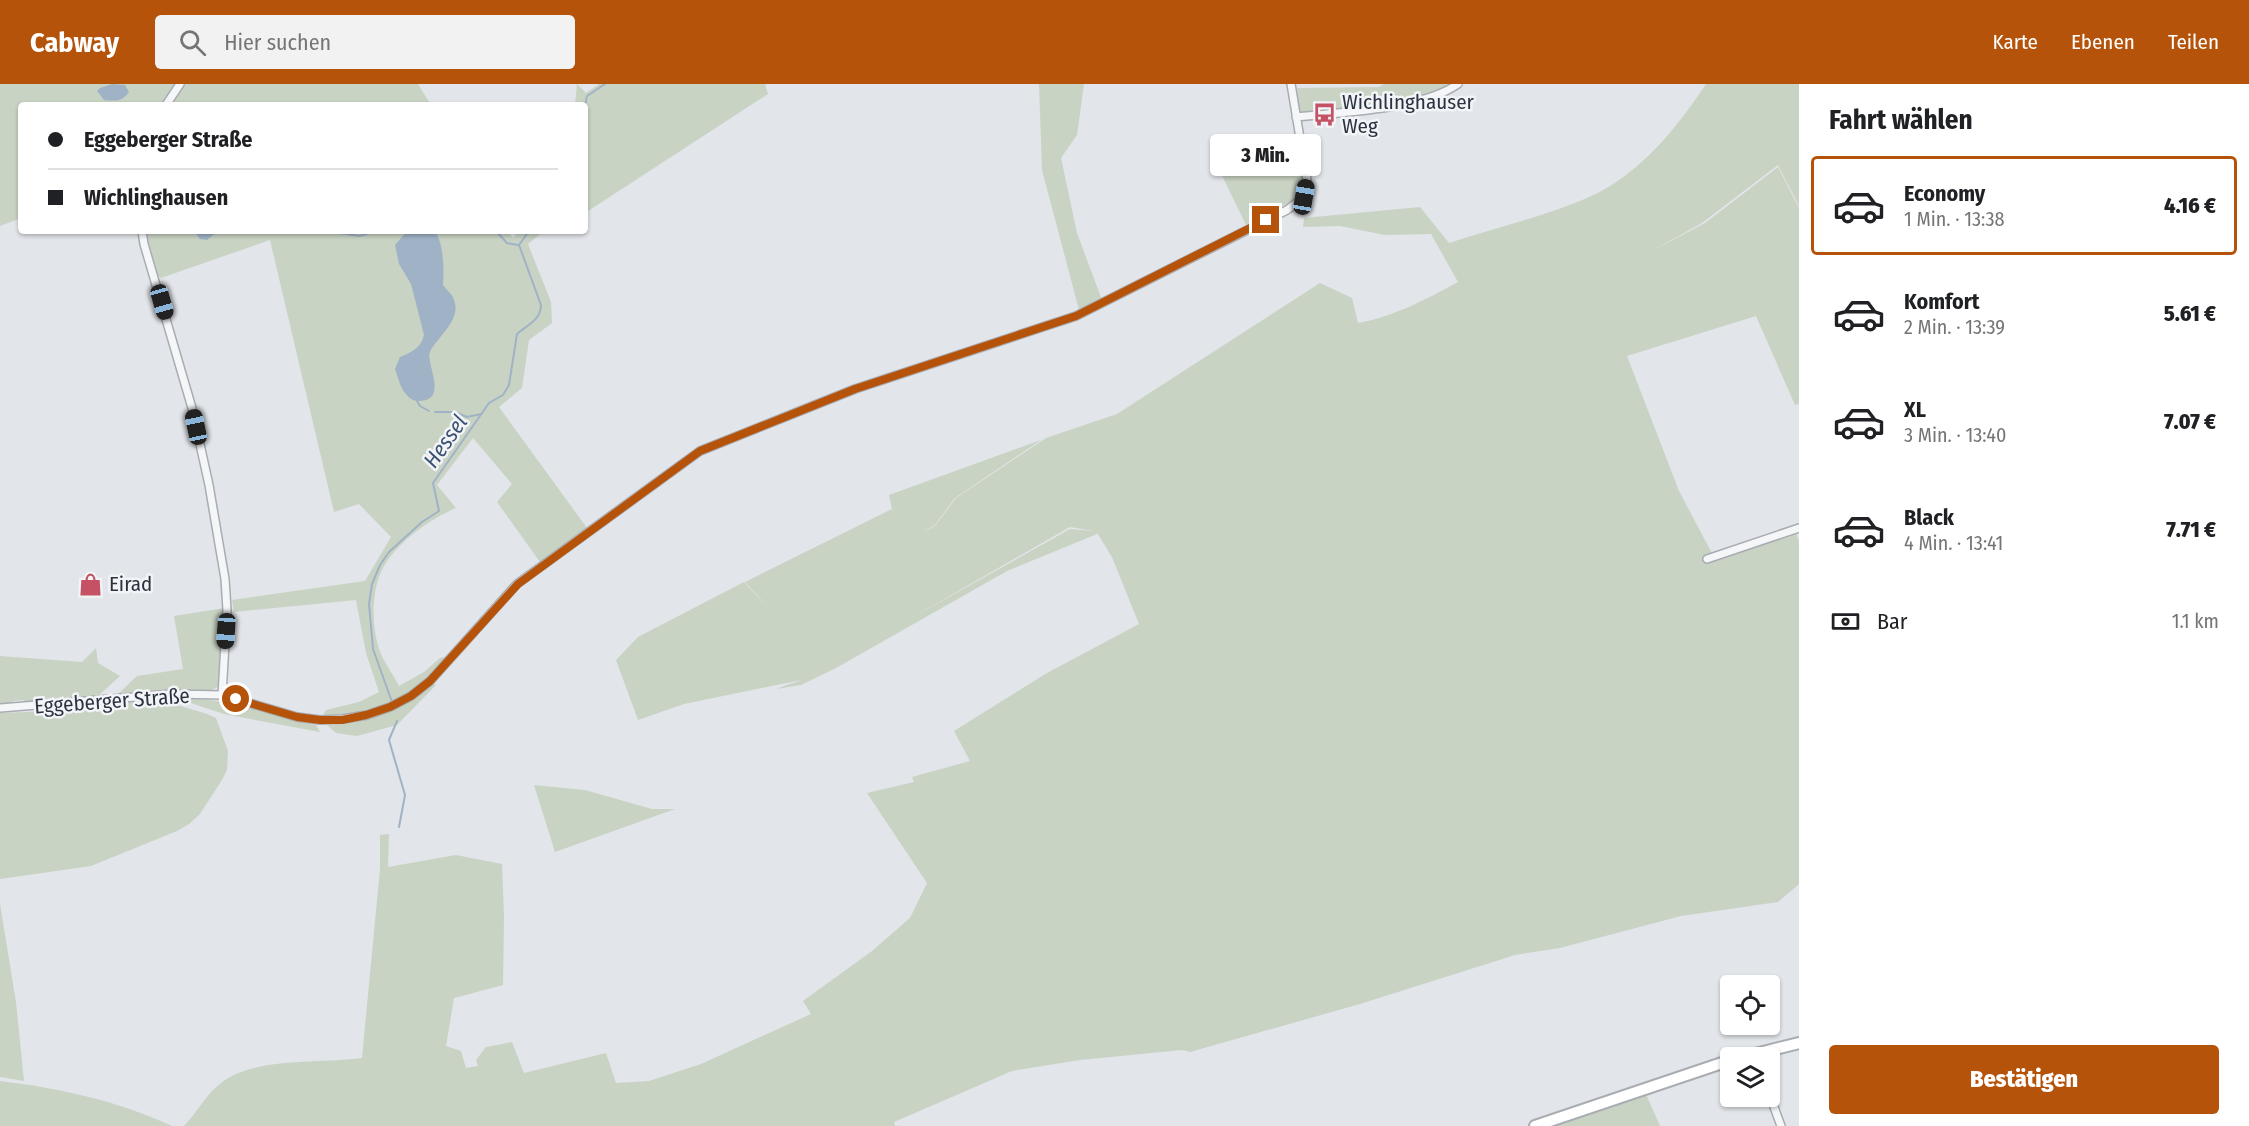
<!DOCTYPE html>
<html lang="de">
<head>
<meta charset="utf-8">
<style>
	:root { --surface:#fff; --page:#f2f2f2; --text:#202124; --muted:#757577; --line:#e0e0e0; --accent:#b45309 }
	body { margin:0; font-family:"Fira Sans Condensed",sans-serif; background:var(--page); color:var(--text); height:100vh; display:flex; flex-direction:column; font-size:22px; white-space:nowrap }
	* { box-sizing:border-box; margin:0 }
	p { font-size:20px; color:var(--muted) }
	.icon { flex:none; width:33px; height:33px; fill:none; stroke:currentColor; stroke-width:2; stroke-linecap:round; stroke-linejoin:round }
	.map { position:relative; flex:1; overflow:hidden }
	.sheet { display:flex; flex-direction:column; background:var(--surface); width:450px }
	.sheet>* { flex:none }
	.guide { position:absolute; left:18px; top:18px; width:570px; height:132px; border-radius:6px; box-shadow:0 2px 4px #0004; display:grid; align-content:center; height:132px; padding:0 30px; background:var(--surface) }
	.controls { position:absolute; left:1720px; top:891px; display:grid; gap:12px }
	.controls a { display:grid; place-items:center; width:60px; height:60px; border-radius:6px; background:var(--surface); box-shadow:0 2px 4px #0004; font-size:30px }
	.end { position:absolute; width:27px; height:27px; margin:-14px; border:8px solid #b45309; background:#fff; box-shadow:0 0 0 3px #fff }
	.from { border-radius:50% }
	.bubble { position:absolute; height:42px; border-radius:6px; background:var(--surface); box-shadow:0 2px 4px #0004; font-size:20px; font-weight:800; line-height:42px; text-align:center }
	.car { position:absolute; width:18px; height:36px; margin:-18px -9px; border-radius:8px; box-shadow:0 0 4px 2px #0007; background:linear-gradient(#222 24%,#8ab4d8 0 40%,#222 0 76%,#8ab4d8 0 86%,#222 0) }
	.guide b { display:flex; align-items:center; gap:21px; height:57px; font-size:22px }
	.guide b+b { border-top:2px solid var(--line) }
	.guide i { width:15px; height:15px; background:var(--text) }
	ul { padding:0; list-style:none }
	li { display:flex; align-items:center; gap:18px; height:99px; margin:0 12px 9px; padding:0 18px; border:3px solid transparent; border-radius:6px }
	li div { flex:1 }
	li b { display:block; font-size:22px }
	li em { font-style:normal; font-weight:800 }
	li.current { border-color:var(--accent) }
	li>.icon { width:54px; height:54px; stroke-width:1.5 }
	h2 { padding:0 30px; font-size:27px; line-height:72px }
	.pay { display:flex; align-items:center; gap:15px; height:66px; padding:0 30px; font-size:22px }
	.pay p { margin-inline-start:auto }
	.action { display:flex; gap:12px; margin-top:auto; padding:12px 30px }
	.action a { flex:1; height:69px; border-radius:6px; background:var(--accent); color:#fff; font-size:24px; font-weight:800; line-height:69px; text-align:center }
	header { display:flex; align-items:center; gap:36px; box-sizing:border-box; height:84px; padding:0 30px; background:var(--accent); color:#fff }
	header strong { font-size:28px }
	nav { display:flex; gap:33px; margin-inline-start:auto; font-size:21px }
	.search { width:420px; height:54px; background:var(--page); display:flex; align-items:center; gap:15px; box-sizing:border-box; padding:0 21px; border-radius:6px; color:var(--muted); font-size:22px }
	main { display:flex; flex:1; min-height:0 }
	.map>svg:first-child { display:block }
</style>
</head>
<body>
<header>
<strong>Cabway</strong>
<div class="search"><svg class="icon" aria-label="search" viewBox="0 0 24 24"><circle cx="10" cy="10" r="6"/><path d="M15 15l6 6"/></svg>Hier suchen</div>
<nav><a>Karte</a><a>Ebenen</a><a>Teilen</a></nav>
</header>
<main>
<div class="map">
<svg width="1799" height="1042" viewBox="0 0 1799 1042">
	<rect width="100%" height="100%" fill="#e2e5e9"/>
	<path fill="#c8d3c4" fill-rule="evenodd" d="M0,0h175l-14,21h-140v113l-21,8z
		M185,0h233l13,21h-260z
		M577,0l9,9 13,-9h166l3,10 -183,119v-108h-10z
		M1039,0h45l-7,51 -16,23 16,75 25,67 -23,10 -37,-140z
		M1384,0h70c-47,23 -103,25 -154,30l-3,-26 82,-1z
		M1706,0h93v122l-21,-41 -76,58 -52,29 55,-29 73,-56 21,41v196l-4,1 -39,-89 -129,40 52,135 36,68 81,-26 3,8v343l-21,18 -97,14 -121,32 -45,7 -155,49 -170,48 -8,-2 -102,10 -68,11 -118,51 1,4h-711c13,-13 22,-32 37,-43 36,-27 98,-19 141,-25l18,-189v-34l9,-1 -1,33 68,-12 46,9 2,52 -1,69 -49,13 -8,48 15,5 5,17 12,-2 -2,-6 10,-13 26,-5 12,31 82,-20 10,30 33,-2 52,-17 110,-50 -8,-13 69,-50 38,-33 17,-35 -60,-90 47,-11 -2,-5 58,-16 -16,-30 93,-58 92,-49 -27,-67 -16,-26 1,3 -90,37 -171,97 -35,17 -25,4 25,-9 -117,24 -46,16 -22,-60 22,-23 106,-55 28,30 -27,-30 147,-73 -3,-14 152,-55 -86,58 -20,27 -15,9 15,-8 21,-28 90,-60 71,-24 203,-131 32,15 6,25c35,-6 69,-24 100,-41l-27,-48 -46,1 -45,-9 -37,1 1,-9 116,-11 29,36c43,-14 89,-25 131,-42 56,-22 94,-69 126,-117zM1070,443l24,4 -24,-2 -162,91z
		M1300,63l3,38 -5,13 -52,27 -33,-68 56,-4z
		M146,147h362l5,7 6,-7h25l-16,13 23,58 1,21 -23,17 -7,48 -23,19 88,121 -47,34 -43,-60 15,-18 -39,-46 -36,47 19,23c-26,11 -57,33 -72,58 -13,23 -13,58 -5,83 4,12 14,25 20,37l25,-14 16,-14 10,-2c-39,42 -70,58 -128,61l4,-7 33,-8 20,-10 -13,-39 -10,-53 -122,12 -2,-12 133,-19 26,-44 -32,-33 -25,8 -64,-272 -109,38 -5,-3z
		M225,524l-6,78 -7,4 -96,6 21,-20 46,-7 -9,-53z
		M96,564l2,15 22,13 -23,21 -70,8 -4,-5 -9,1 -4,3h-10v-48l82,6z
		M434,600l2,1 -39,40 -40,11 -21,-3 -9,-8c44,-4 71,-17 107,-41z
		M183,615c17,0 34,1 51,5 28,6 54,16 82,21l4,7 -96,-18 -42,-14z
		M161,616l46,14 9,4 12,33 -1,19 -5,10 -22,34 -11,10 -12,7 -86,35 -91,13v-166l28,-1z
		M534,701l51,5 67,19h23l-120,43z
		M0,820l16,98 8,79 -24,-4z
		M0,997c58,7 119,20 172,45h-172z
		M1645,1008l15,34h-109z"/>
	<path fill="#a0b3c6" d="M112,0l13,1 4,7c-7,10 -14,9 -25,8l-7,-9 3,-3z
		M194,147h37l-4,2h-11l-9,7 -7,-1z
		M407,147h28c9,14 9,37 8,54 3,4 10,10 11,15 8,20 -17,37 -24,52 -5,10 20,50 -12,49 -5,0 -9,-3 -12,-7 -6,-6 -8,-17 -11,-25l5,-12c12,-5 21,-9 24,-22l-13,-51 -12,-20 -4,-19z"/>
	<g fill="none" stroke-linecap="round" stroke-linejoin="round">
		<path stroke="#a0b3c6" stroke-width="2" d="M585,21l2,-9 18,-12
			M496,147l11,12 11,2
			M333,148l27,4 16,-5
			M417,317l3,5 9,5
			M435,328h20l12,5 14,-3
			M392,618l-19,-53 -4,-45 3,-20 8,-19 9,-13 33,-30 17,-11 -6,-28 56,-80 14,-8 6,-10 8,-51c10,-9 24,-14 24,-29l-22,-60 10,-14
			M397,637l-8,19 16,55 -6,32"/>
		<defs>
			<path id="minor" d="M166,21l14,-21
				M1296,33c45,-5 125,-7 162,-33
				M142,147l2,13 48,164 17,77 16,94 2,31 -5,85
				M1707,475l92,-31
				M0,624l172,-14 50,1 75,22 23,3 22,-1 25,-4 23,-8 21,-11 19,-15 87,-97 183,-133 155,-62 221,-73 211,-106 17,-13 3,-17 -16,-96
				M1770,1012l11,30"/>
			<path id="secondary" d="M1739,974l60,-15
				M1535,1042l196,-66"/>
		</defs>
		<use href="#minor" stroke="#a8acb3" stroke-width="10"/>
		<use href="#secondary" stroke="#a8acb3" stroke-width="14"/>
		<use href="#minor" stroke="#f5f6f8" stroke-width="7"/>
		<use href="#secondary" stroke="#fff" stroke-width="10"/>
	</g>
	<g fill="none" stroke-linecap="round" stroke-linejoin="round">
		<path stroke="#b45309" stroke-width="8" d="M236,615l61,18 23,3h22l24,-5 24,-8 21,-11 19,-15 88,-97 182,-133 155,-62 221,-73 190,-96"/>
	</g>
	<defs>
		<symbol id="bus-bare" viewBox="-9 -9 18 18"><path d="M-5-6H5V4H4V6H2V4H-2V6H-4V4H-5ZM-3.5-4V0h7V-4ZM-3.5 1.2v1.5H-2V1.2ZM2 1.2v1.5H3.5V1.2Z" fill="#c45264" stroke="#f2f4f7" stroke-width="2.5" paint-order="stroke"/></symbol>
		<symbol id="shop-bare" viewBox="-9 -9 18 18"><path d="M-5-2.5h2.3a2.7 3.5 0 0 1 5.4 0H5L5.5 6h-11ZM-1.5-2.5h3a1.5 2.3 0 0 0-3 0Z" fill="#c45264" stroke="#f2f4f7" stroke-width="2.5" paint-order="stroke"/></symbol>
	</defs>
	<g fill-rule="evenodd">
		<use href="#bus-bare" x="1308" y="14" width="33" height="33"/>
		<use href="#shop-bare" x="74" y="484" width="33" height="33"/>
	</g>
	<g text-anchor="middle" stroke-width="5" stroke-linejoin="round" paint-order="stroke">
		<g font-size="21" fill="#2c3340" stroke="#f2f4f7" text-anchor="start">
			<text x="1342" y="25">Wichlinghauser<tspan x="1342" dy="24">Weg</tspan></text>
			<text x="109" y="507">Eirad</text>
		</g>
		<g font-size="21" fill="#2c3340" stroke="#f2f4f7">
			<text transform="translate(112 617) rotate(-4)" y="7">Eggeberger Straße</text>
		</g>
		<g font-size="22" font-style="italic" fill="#395271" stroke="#f2f4f7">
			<text transform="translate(445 357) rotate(-55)" y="8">Hessel</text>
		</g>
	</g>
</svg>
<div class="controls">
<a><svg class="icon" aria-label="locate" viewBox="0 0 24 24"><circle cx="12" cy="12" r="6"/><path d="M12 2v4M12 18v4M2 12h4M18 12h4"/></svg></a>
<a><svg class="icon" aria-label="layers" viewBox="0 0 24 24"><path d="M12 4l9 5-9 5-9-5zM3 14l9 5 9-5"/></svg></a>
</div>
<i class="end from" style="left:236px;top:615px"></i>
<i class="end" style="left:1266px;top:136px"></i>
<div class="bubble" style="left:1210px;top:50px;width:111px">3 Min.</div>
<i class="car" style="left:1304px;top:113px;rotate:10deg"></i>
<i class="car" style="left:162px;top:218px;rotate:164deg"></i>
<i class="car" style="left:196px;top:343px;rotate:348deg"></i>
<i class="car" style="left:226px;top:547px;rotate:184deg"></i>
<div class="guide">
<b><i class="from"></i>Eggeberger Straße</b>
<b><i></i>Wichlinghausen</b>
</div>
</div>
<section class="sheet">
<h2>Fahrt wählen</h2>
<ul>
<li class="current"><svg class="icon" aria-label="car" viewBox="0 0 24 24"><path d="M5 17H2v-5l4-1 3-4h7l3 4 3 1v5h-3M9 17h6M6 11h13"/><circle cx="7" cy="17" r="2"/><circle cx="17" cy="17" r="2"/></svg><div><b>Economy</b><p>1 Min. · 13:38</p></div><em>4.16 €</em></li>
<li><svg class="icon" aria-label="car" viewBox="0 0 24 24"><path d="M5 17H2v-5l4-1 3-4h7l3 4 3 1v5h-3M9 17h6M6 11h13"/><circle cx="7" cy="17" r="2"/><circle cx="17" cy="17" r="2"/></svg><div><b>Komfort</b><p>2 Min. · 13:39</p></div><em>5.61 €</em></li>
<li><svg class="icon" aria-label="car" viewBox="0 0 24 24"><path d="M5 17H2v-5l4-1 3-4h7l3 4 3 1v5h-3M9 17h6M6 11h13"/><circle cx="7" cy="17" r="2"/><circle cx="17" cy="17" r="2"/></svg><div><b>XL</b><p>3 Min. · 13:40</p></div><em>7.07 €</em></li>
<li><svg class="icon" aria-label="car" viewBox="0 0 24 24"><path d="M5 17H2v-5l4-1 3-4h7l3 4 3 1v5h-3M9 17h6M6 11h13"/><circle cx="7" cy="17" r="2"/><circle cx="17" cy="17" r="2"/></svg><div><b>Black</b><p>4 Min. · 13:41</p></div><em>7.71 €</em></li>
</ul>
<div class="pay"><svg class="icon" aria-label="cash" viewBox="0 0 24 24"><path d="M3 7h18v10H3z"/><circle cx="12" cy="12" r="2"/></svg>Bar<p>1.1 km</p></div>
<div class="action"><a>Bestätigen</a></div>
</section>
</main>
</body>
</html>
